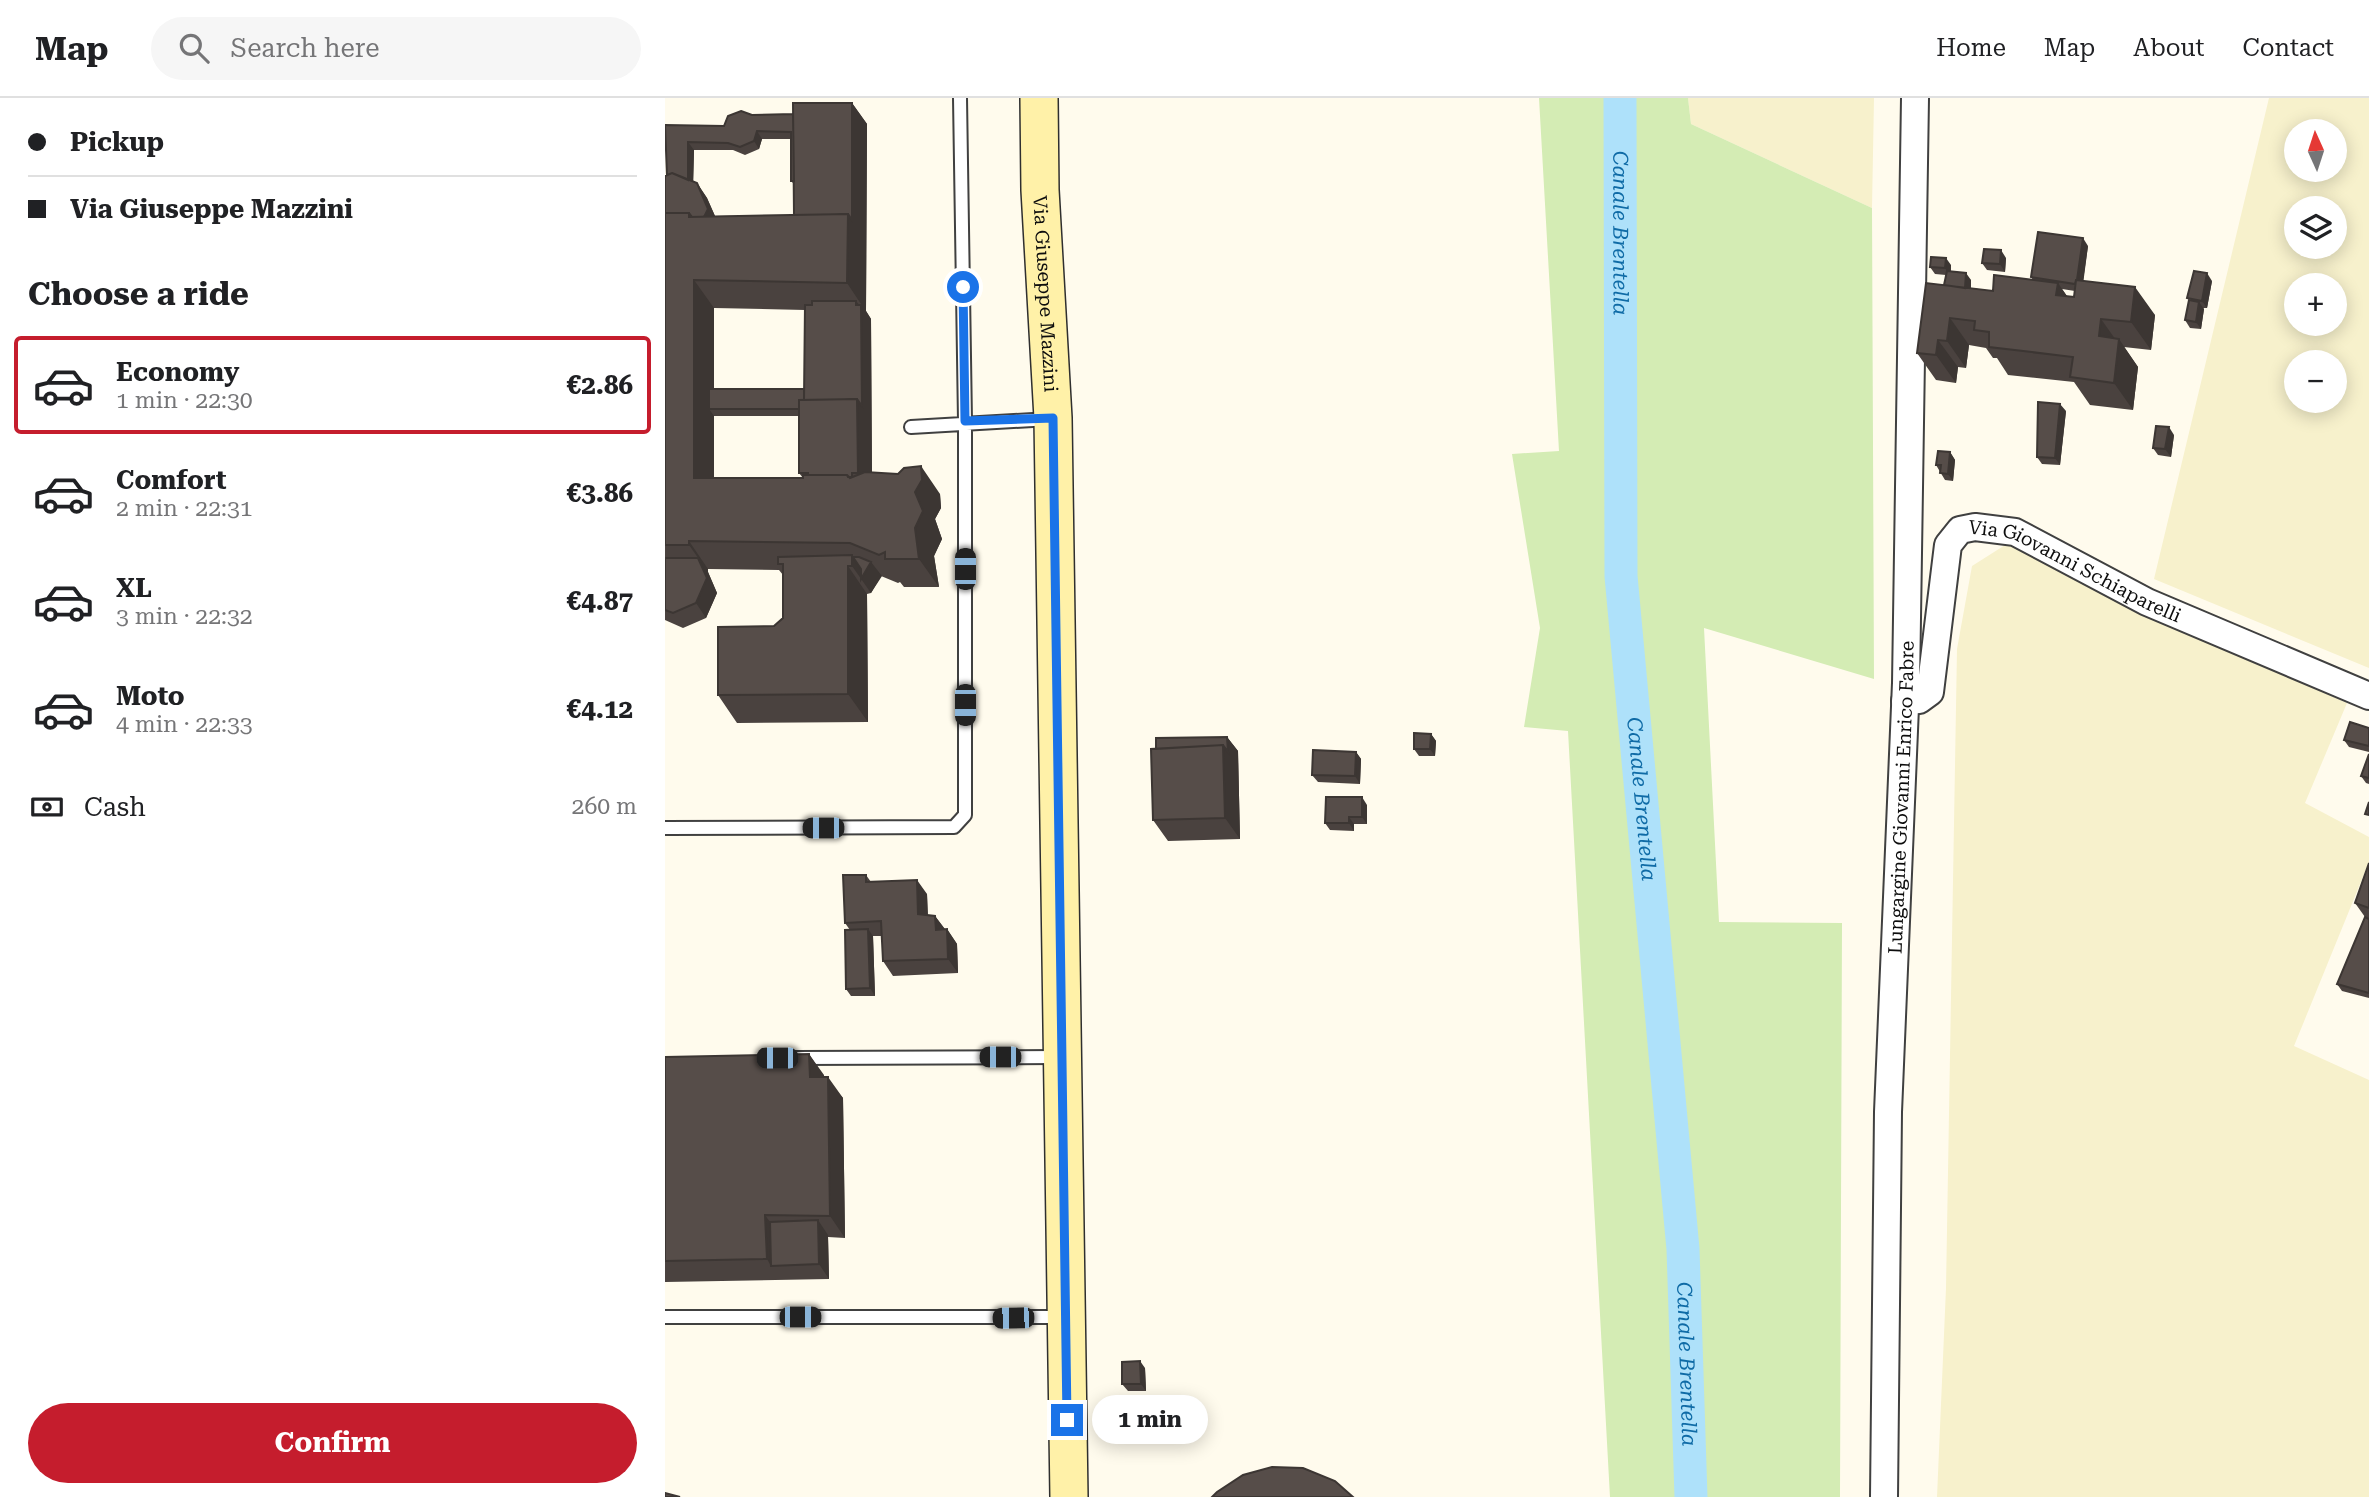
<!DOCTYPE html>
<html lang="en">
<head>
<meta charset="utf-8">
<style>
	:root { --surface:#fff; --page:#f6f6f6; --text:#202124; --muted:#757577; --line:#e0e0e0; --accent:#c51d2d }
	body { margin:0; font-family:"Roboto Serif",serif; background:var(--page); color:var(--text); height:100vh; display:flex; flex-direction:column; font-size:26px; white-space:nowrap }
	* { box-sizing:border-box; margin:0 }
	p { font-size:23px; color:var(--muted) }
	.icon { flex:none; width:38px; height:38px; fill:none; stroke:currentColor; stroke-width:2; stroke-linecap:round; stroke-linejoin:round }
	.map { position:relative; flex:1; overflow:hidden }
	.sheet { display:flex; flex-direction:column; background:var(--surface); width:665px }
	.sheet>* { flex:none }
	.hud { display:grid; align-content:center; height:154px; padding:0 28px; background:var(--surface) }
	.needle { width:46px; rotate:357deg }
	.buttons { position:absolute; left:1619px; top:21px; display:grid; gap:14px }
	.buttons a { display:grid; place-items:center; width:63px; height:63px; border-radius:50%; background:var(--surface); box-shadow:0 4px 18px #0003; font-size:35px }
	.end { position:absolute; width:32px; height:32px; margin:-16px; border:9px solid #1a73e8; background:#fff; box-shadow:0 0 0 4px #fff }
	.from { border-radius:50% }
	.bubble { position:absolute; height:49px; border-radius:24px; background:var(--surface); box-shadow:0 4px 18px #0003; font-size:23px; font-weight:700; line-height:49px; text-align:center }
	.car { position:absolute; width:21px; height:42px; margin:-21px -10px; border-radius:9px; box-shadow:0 0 5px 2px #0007; background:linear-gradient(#222 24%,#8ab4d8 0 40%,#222 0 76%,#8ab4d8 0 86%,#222 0) }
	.hud b { display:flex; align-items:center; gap:24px; height:66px; font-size:26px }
	.hud b+b { border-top:2px solid var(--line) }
	.hud i { width:18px; height:18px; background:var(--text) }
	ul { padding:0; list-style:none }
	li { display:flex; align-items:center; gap:21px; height:98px; margin:0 14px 10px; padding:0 14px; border:4px solid transparent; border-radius:7px }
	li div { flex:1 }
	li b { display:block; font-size:26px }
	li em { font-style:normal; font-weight:700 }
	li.selected { border-color:var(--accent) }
	li>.icon { width:63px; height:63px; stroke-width:1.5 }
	h2 { padding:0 28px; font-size:32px; line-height:84px }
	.pay { display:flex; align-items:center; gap:18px; height:77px; padding:0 28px; font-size:26px }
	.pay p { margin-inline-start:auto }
	.cta { display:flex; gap:14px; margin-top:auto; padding:14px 28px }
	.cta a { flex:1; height:80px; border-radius:42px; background:var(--accent); color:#fff; font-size:28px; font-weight:700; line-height:80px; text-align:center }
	header { display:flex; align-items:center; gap:42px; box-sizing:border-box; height:98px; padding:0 35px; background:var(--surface); border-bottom:2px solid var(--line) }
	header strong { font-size:33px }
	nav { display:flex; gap:38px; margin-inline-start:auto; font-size:24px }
	.search { width:490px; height:63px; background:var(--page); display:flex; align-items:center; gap:18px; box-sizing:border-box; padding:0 24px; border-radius:38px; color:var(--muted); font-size:26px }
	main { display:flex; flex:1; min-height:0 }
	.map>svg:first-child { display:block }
</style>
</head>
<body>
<header>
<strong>Map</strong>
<div class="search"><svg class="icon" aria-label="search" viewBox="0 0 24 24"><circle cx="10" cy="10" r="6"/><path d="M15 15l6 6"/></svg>Search here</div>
<nav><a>Home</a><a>Map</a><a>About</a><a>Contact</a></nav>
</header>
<main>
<section class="sheet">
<div class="hud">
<b><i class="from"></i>Pickup</b>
<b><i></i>Via Giuseppe Mazzini</b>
</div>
<h2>Choose a ride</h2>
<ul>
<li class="selected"><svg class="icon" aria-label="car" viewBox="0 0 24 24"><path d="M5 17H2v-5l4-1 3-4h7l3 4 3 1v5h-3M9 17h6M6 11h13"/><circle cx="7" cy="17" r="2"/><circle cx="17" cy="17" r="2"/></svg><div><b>Economy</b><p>1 min · 22:30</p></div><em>€2.86</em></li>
<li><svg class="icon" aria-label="car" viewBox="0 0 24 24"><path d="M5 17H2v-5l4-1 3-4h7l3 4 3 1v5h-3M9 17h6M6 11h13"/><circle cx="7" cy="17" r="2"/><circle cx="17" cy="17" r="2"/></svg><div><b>Comfort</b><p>2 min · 22:31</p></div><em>€3.86</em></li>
<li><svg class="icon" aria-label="car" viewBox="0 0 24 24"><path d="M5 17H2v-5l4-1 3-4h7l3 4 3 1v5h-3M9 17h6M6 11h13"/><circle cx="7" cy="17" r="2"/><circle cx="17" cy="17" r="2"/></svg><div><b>XL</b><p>3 min · 22:32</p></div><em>€4.87</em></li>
<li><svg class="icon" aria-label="car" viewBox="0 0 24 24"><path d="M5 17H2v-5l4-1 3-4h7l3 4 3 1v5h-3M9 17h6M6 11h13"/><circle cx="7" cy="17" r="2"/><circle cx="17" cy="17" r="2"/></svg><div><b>Moto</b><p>4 min · 22:33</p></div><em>€4.12</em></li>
</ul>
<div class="pay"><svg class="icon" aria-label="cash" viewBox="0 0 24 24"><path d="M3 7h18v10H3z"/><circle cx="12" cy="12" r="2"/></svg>Cash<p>260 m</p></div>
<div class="cta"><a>Confirm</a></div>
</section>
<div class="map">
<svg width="1704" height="1399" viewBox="0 0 1704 1399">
	<rect width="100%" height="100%" fill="#fffbed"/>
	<path fill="#f7f1cc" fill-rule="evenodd" d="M1023,0h186l-2,110 -181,-84z
		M1604,0h100v570l-215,-89zM1670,33v39h-39v-39zM1670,110v39h-39v-39zM1631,187h39v39h-39zM1631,264h39v39h-39z
		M1348,442l133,72 201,91 -42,100 64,34v25l-75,184 75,34v417h-432l9,-209 11,-639 15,-83z"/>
	<path fill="#d4ecb4" d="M874,0h149l3,26 181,84 2,471 -170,-51 15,294 123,1 -2,574h-230l-42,-766 -44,-4 16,-99 -28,-174 47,-3z"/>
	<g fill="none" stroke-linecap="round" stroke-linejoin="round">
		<path stroke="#aee1fa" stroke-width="33" id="s1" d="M955,0l1,478 62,673 8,248"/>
		<defs>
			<path id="service" d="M246,329l139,-8
				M0,730l289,-1 11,-12v-394l-5,-323
				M131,960l262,-1
				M0,1219h399"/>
			<g id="minor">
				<path id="s2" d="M1240,603l14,-1 11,-8 18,-147 12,-15 15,-3 40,5 132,70 222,94"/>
				<path id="s3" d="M1219,1399l4,-385 18,-429 9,-585"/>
			</g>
			<g id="secondary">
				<path id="s4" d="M374,0l1,92 13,228 16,1079"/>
			</g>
		</defs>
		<use href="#service" stroke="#404040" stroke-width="16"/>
		<use href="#minor" stroke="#404040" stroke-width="30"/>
		<use href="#secondary" stroke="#2f2f2f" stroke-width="40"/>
		<use href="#service" stroke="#fff" stroke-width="12"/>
		<use href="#minor" stroke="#fff" stroke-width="26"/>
		<use href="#secondary" stroke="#fff1a8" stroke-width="37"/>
	</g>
	<path fill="#4a423f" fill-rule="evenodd" d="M187,5l15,21 -1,187 5,8 1,154 68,21 1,14 -6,11 7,20 -8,17 5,31h-35l-4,-5 -2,1 -17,-7 -10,17 -4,1 1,128 -131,1 -19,-28 56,-69 9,-8v-43l-4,-5 -71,-1v3l9,21 -11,25 -23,10 -18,-8v-444l2,-1 -1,-26h-1v-24l59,1 28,-11 41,-1zM97,41h29v42l3,3v31l-79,1 -8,-18 -10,-15 -4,-1 1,-32h39l12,5 14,-6zM49,210l91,2 -1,79h-90zM49,318h85v57l4,5h-89z
		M1423,148l-5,35 72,34 -4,35 -27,-3 14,20 -5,43 -43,-5 -16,-23 -66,-7 -11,-17h-4l-7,-10 -17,-3 -3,23 -8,-1 -2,16 -20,-3 -19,-27 27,-68 2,-10 -11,-1 -5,-7 21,-2v7l20,8v8l22,3 40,-11 -2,-3zM1397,191l13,2 -1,6 -7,-1z
		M1341,160l-1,14 -18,-2 -5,-7z
		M1547,183l-5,27h-4l1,1 -3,20 -11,-1 -5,-8 4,-19 -2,-3z
		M1401,313l-6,54 -18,-1 -5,-7z
		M1509,337l-3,22 -13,-2 -5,-7z
		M1285,354l5,8 -2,21 -8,-1 -9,-15z
		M1704,630v24l-20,-5 -5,-7z
		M766,636l5,7 -1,15h-16l-5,-7z
		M562,639l11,14 2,88 -72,2 -15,-21z
		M691,654l5,7 -1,25 -42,-2 -6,-7z
		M1704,656v30l-3,-1 -5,-7z
		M702,707v19h-13v7l-24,-1 -5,-7z
		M1704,765v135l-27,-7 -5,-7 28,-67 -10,-14z
		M201,777l5,7 56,12 1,21 7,1 10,13h2l10,15 1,29 -65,3 -10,-15 -1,-25h-9l2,60h-24l-5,-7 4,-59 -5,-7z
		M144,956l15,23 19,21 2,140 -17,-1 1,42 -164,3v-225z
		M480,1270l1,23h-18l-6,-7z"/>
	<path fill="#3c3633" d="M187,5l15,21 -1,187 5,8 1,175 -14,-21 -2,-172 5,6v-3l-14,-21 1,-69z
		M92,33l5,8 -3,10 -5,-8z
		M23,44l6,8 -1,42 -6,-7z
		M32,85l10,15 11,25 -29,-6z
		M1418,140l5,8 -6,46 -5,-8z
		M1336,152l5,8 -1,14 -5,-8z
		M1281,160l5,7 -1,11 -5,-8z
		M1301,175l5,7 -1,34 -6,-8z
		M1542,175l5,8 -5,27 -5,-7z
		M29,182l20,28v101h-5l5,7v90l-20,-28z
		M1393,185l19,28 -21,-16z
		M1470,189l20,28 -4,35 -20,-28z
		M1534,204l5,7 -3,20 -5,-7z
		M1285,220l19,27 -3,23 -19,-27z
		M1436,221l17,24 1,-4 19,28 -5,43 -19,-27 -15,-47z
		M1273,242l20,27 -2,16 -20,-28z
		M1395,306l6,7 -6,54 -5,-7z
		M1504,329l5,8 -3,22 -6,-8z
		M1285,354l5,8 -2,21 -5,-7z
		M256,368l19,28 1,14 -6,11 7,20 -8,17 5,31 -20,-28 -4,-31v-36z
		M24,443l19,28v3l-19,-27z
		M187,457l13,18 6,-11 11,14 -11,17 -19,-27z
		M33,460l10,14 9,21 -11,25 -10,-15z
		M183,468l19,28 1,128 -20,-28z
		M766,636l5,7 -1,15 -5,-7z
		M562,639l11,14 2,88 -15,-21 -2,-73z
		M691,654l5,7 -1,25 -5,-8z
		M697,699l5,8v19l-5,-7z
		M684,719l5,7v7l-5,-8z
		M252,782l10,14 1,34 -10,-14z
		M270,818l11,15 -10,-1z
		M203,831l5,7 2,60 -5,-8z
		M282,831l10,15 1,29 -10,-14z
		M144,956l15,21 1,23 -15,-21z
		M163,979l15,21 2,140 -15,-22z
		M100,1117l15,21 -9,30 -4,-7z
		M153,1122l10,15 1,44 -10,-15z
		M475,1263l5,7 1,23 -5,-7z"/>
	<path fill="#564d49" stroke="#3c3633" stroke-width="2" d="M128,5h59v117l-4,-6 -54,1z
		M76,13l11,4 41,-1 1,67h-3v-49l-34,-1 -3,10 -14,6 -12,-4 -40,-1v38l-16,-7 -5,2 -2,-50 59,1 4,-10z
		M7,75l25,10 11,26 -4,8h-12l-3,-4h-24v-37z
		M0,115h24v4l159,-3 -1,69 -153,-3v198h109v-3h44l3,3 15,-6 33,2 6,-6 17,-2 1,14 -7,12 8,19 -8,17 4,31h-34v-7l-6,3 -29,-12 -161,-2v4h-24z
		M1373,134l45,6 -6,42h-1l-1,4 -44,-7z
		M1319,151l17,1 -1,14 -18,-1z
		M1266,159l15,1 -1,10 -15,-1z
		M1282,173l19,2 -1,15 -21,-3z
		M1529,173l13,2 -5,28 -15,-3z
		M1329,177l64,8 -2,12 18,2 2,-17 59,7 -4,35 -30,-3 -2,17 20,3 -5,44 -44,-6 3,-20 -84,-10v-15l-15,-2 1,-9 -25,-3 -3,23 -9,-1 -2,15 -19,-2 9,-70 67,8z
		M1524,202l10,2 -3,20 -11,-2z
		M147,203h44v4h5l1,101 -5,-7 -53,1 1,-95h7z
		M44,291h95v11h-5v9h-90z
		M192,301l1,74h-6v4h-4l-1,-2h-39v-2h-9v-73z
		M1373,304l22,2 -5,54 -18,-1z
		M1491,328l13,1 -4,22 -12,-1z
		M1273,353l12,1 -2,22 -8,-1 1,-8h-5z
		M187,457v11h-4v128l-130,1v-68l56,-1 9,-8v-54h-5v-7z
		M188,459h6l12,5 -10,17v-10z
		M0,460h33l9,20 -11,25 -23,10 -8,-3z
		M1685,624l19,6v18l-25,-6z
		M749,635l17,1 -1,15h-16z
		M562,639l1,15 -5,-7 -67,4v-11z
		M558,647l2,73 -72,2 -2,-71z
		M648,652l43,2 -1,24 -43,-1z
		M1704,656v24l-8,-2z
		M661,699h36v20h-13v6h-24z
		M1704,704v13l-4,-1z
		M1704,765v45l-14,-5z
		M178,777h23v7l51,-2 1,34 17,2 1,14 11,-1 1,30 -65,2 -2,-40 -36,2z
		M1700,819l4,2v74l-32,-9z
		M203,831l2,59 -24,1 -1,-59z
		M144,956l1,23h18l2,139 -65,-1 2,44 -102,2v-204z
		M153,1122l1,44 -48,2 -1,-44z
		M475,1263l1,23h-19v-22z
		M607,1369l31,1 32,13 18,16h-141l5,-5 26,-17z
		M0,1395l15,4h-15z"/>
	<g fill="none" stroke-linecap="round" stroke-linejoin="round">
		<path stroke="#1a73e8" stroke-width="9" d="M298,189l2,134 88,-3 14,1002"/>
	</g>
	<g text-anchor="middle" stroke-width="7" stroke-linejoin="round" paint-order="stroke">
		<g font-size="19" fill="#0d0d0d" stroke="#fff">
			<text dy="7" stroke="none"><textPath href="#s4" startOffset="196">Via Giuseppe Mazzini</textPath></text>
			<text dy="7" stroke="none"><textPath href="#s2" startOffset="320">Via Giovanni Schiaparelli</textPath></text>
			<text dy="7" stroke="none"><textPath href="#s3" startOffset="700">Lungargine Giovanni Enrico Fabre</textPath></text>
		</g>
		<g font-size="21" font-style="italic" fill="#0f6ba6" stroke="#fff">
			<text dy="7" stroke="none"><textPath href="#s1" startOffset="135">Canale Brentella</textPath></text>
			<text dy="7" stroke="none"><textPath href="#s1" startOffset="702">Canale Brentella</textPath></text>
			<text dy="7" stroke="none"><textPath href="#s1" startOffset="1269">Canale Brentella</textPath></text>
		</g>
	</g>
</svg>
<div class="buttons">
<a><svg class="needle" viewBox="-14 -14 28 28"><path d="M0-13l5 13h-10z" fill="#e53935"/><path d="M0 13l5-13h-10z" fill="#757577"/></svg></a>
<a><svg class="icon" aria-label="layers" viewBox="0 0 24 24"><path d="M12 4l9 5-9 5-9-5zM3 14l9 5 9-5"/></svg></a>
<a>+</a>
<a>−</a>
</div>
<i class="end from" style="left:298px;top:189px"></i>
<i class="end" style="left:402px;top:1322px"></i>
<div class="bubble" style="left:427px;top:1297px;width:116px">1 min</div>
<i class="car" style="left:300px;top:471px;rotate:0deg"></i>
<i class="car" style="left:300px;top:607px;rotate:180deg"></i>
<i class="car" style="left:158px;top:730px;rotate:270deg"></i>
<i class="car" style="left:335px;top:959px;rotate:270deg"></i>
<i class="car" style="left:112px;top:960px;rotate:270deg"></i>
<i class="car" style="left:135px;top:1219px;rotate:90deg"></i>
<i class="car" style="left:348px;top:1220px;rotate:269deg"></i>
</div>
</main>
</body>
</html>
